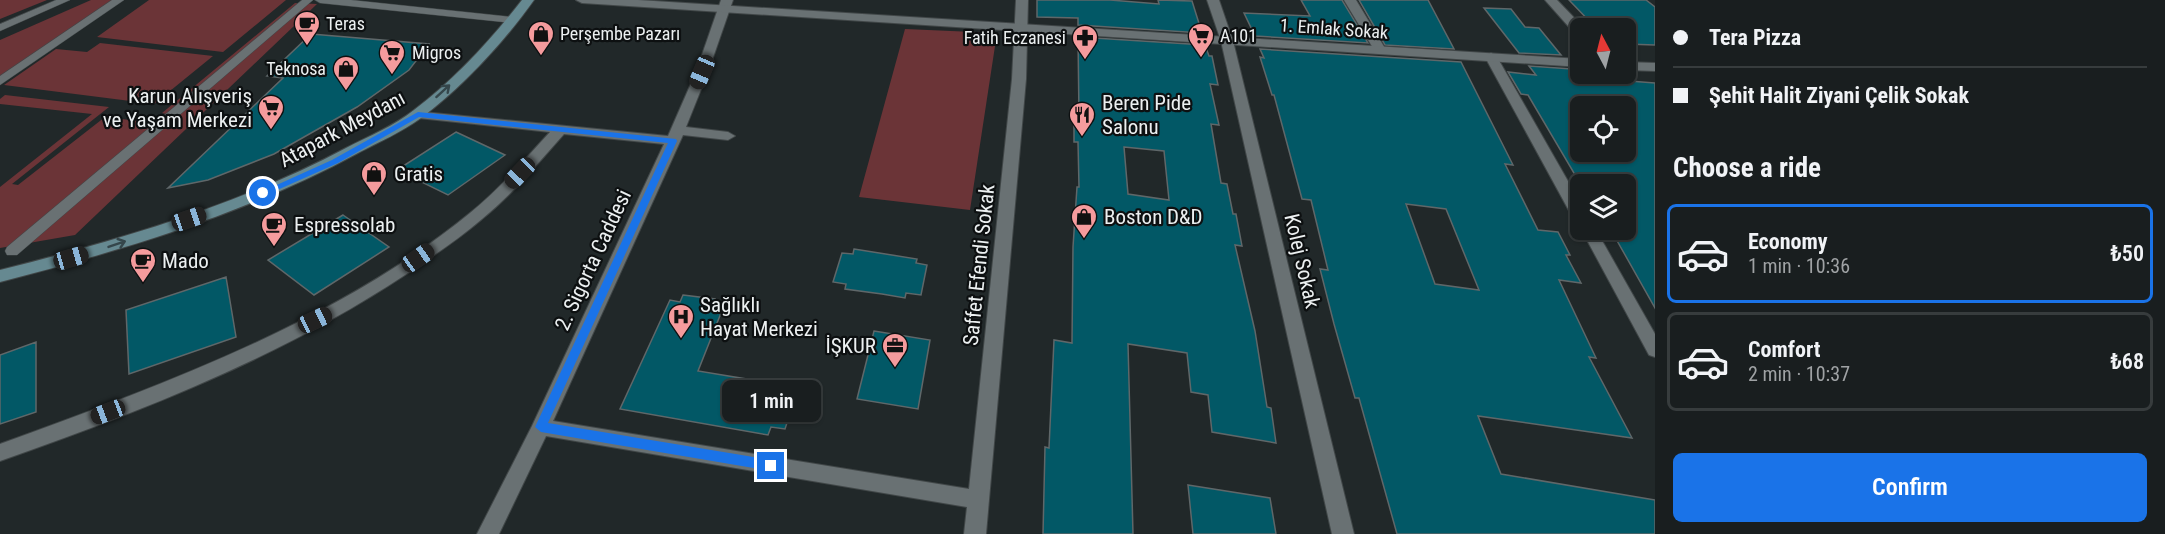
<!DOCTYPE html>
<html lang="en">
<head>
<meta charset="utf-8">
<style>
	:root { --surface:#191e1f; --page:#222728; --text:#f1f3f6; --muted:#9fa2a4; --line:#373c3d; --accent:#1a73e8 }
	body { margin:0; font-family:"Roboto Condensed",sans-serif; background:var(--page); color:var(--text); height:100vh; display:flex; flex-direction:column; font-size:22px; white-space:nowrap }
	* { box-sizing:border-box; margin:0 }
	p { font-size:20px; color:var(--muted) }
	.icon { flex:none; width:33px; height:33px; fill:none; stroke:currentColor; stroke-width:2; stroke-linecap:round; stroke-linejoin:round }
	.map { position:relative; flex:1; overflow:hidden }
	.sheet { display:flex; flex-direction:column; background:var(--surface); width:510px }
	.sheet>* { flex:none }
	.guide { display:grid; align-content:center; height:132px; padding:0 18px; background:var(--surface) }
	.needle { width:39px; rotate:353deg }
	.tools { position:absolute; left:1570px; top:18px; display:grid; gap:12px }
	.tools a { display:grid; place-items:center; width:66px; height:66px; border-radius:9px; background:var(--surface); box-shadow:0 2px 4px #0004,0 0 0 2px var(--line); font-size:30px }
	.end { position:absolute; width:27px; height:27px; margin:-14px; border:8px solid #1a73e8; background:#fff; box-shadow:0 0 0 3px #fff }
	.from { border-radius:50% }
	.bubble { position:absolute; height:42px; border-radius:9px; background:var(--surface); box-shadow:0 2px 4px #0004,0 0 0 2px var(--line); font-size:20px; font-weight:600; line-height:42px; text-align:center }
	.car { position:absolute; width:18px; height:36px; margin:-18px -9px; border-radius:8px; box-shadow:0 0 4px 2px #0007; background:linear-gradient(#222 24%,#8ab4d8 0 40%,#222 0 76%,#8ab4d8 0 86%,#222 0) }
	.guide b { display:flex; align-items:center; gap:21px; height:57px; font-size:22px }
	.guide b+b { border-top:2px solid var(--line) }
	.guide i { width:15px; height:15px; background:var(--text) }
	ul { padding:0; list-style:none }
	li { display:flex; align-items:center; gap:18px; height:99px; margin:0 12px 9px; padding:0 6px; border:3px solid var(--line); border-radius:9px }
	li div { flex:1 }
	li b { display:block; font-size:22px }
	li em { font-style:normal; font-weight:600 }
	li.selected { border-color:var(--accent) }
	li>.icon { width:54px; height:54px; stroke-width:1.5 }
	h2 { padding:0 18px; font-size:27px; line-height:72px }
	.cta { display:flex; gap:12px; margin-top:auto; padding:12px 18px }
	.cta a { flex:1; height:69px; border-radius:9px; background:var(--accent); color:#fff; font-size:24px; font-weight:600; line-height:69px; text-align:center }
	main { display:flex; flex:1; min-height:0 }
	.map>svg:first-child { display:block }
</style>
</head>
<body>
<main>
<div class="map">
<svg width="1655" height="534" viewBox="0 0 1655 534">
	<rect width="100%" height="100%" fill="#212829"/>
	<path fill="#6b3437" d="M0,0h47l-47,19z
		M91,0h27l-118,77v-37z
		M149,0h137l-63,52 -126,-15z
		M295,3l22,1 -242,231 -75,13v-61l92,-73 -92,-10v-5l5,-4 104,12 -97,77 6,1 87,-68 50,6 11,-9 -4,-1z
		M905,29l92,4 -27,177 -111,-13z
		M100,43l113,13 -59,48 -150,-19 52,-36 31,3z"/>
	<path fill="#025866" stroke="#5f6769" stroke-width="1.5" fill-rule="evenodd" d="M1037,0h73l49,4 -1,-4 34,1 10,32 -124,-8v-7l-41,-1z
		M1301,0h41l26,43 -113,-7 -11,-23 66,3z
		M1359,0h69l26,49 -69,-4z
		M1569,0h77l9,7v38l-29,-1v-16h-30z
		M1484,8l27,1 14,18 14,1 22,27 -42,-2z
		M311,34l118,10 -20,26 -52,37 -83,47 -66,26 -40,8 115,-110 -16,-2z
		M1078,37l127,8 4,11h3l6,29 -8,-1 9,41 -8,-1 10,59 6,1 6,30h3l6,32 -7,-1 20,86 12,76 4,1 5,35 -64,-11 -4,-37 -17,-3 -4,-39 -59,-9 5,190h-90l2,-87 4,1 5,-108 18,3 1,-96 4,-60h2l-1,-45h-4v-26l5,1zM1124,147l40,4 5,49 -41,-6z
		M1260,49l201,13 52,103 -8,-1 33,66 20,2 12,23h-4l15,28 -22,-3 37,78 -7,-1 43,81 -154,-22 23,58 154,26v34h-258l-38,-136h-4l-21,-74 -14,-55 8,1 -17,-70 -9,-1 -28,-104h-2l-12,-38 4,1zM1406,204l40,5 33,81 -44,-6z
		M1529,66l43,3 6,8 77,6v225l-44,-78h15v-46l-45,1 -53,-90 -7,-1 -13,-22 28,3zM1581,106h45v46h-45z
		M456,132l49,23 -57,40 -51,-25z
		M343,215l46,32 -75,48 -46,-35z
		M854,249l63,10 -1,4 11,2 -6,30 -15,-2 -1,5 -23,-4 -37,-5 1,-5 -13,-2 9,-29 11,1z
		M226,277l10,60 -107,37 -3,-64z
		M683,295l32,4 -3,8 11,1 -25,63 85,14 -2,10 14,3 -10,31 -14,-2 -3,8 -148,-26 50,-109 10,2z
		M874,331l56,9 -12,69 -61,-10z
		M36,342v70l-36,12v-69z
		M1188,485l82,13 6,36h-83z"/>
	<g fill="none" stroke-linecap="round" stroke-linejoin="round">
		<defs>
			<path id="pedestrian" d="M56,0h14l-70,31v-7z
				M112,0h12l-124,85v-9z
				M302,0h11l-296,255h-10l-2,-4 2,-4z
				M315,0h36l162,17 5,3 -5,3 -193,-20z"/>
			<path id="minor" d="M721,0h12l-25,72 -22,55 42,5 7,4 -7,4 -45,-5 -130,286 416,68 43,-410 4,-79h12l-2,79 -40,455h-22l3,-27 -421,-71 -47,98h-22l55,-108 132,-282 -100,-10c-26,29 -51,60 -82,85 -24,21 -51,38 -77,56 -124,82 -265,137 -405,186v-17c160,-58 337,-122 470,-231 30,-24 54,-53 80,-81l-132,-14 -7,-4 2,-3 255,25 28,-64z
				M1207,0h12l14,41 121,493h-22l-111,-493z
				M1344,0h12l30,50 -2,3h-8z
				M1545,0h12l27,28h-3v9l-4,-1z
				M1491,53l6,4 84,147v19l-8,-5 -88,-161z
				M1581,229l15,1 59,104v23l-6,-2z"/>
			<path id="tertiary" d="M576,0h62l943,59v8l-999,-64z
				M1626,62l29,1v8l-29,-1z"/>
			<path id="secondary" d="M522,0h12c-29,41 -72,88 -113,118 -19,14 -42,24 -63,35 -112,61 -235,97 -358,129v-12c119,-30 237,-64 346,-122 23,-12 48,-22 68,-38 40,-30 77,-70 108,-110z"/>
		</defs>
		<use href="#pedestrian" stroke="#414748" stroke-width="1"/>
		<use href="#minor" stroke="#414748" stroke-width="2"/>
		<use href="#tertiary" stroke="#414748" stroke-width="2"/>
		<use href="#secondary" stroke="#414748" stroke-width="2"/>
		<use href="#pedestrian" fill="#697173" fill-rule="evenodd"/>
		<use href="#minor" fill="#697173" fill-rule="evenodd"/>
		<use href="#tertiary" fill="#697173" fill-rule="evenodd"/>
		<use href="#secondary" fill="#668991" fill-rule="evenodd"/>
	</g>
	<defs><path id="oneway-shaft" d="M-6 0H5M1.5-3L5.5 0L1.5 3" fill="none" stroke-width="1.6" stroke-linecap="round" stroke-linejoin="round" transform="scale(1.5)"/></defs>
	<g stroke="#35464b">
		<use href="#oneway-shaft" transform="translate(443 91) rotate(-42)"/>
		<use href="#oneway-shaft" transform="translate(117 244) rotate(-19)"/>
	</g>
	<path fill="#1a73e8" d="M418,112l258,27 1,2 -129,282 223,37 6,6 -2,3 -4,2 -230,-39 -6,-5 133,-284 -249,-26 -81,46 -72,32 -7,-2 73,-33z"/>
	<defs>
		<symbol id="cafe-pin" viewBox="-11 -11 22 30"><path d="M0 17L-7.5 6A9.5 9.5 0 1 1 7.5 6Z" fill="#f59b9d" stroke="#0d1011"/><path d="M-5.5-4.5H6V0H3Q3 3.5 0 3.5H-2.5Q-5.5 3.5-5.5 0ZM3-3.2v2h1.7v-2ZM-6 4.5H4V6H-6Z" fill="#111"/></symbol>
		<symbol id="shop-pin" viewBox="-11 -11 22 30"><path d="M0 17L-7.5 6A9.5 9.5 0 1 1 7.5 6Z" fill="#f59b9d" stroke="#0d1011"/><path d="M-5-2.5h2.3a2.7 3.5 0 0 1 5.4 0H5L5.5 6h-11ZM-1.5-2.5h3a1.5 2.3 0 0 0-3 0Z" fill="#111"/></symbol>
		<symbol id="supermarket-pin" viewBox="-11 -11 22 30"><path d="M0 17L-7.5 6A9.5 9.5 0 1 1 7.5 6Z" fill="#f59b9d" stroke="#0d1011"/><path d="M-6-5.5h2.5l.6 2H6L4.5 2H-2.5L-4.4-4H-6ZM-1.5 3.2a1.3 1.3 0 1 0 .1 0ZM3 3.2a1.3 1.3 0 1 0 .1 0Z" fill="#111"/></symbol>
		<symbol id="pharmacy-pin" viewBox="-11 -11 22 30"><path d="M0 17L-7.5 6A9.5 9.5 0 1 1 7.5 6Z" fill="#f59b9d" stroke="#0d1011"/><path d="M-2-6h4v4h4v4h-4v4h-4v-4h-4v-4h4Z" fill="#111"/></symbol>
		<symbol id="restaurant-pin" viewBox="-11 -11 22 30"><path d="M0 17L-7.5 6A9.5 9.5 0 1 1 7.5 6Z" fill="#f59b9d" stroke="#0d1011"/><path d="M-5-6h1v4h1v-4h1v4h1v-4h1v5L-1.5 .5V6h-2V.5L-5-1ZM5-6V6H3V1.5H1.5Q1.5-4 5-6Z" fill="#111"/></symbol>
		<symbol id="hospital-pin" viewBox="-11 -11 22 30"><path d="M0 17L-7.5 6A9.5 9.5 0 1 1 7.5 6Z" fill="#f59b9d" stroke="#0d1011"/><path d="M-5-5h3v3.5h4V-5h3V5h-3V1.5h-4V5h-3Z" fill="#111"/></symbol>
		<symbol id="office-pin" viewBox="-11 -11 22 30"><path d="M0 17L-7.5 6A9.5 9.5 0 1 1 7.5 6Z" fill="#f59b9d" stroke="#0d1011"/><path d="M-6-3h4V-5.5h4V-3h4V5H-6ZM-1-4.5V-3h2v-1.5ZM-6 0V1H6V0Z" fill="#111"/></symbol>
	</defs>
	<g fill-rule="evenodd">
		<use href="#cafe-pin" x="292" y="9" width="30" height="40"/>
		<use href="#shop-pin" x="526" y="19" width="30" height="40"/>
		<use href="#supermarket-pin" x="1186" y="21" width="30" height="40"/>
		<use href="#pharmacy-pin" x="1070" y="23" width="30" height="40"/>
		<use href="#supermarket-pin" x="377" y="38" width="30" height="40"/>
		<use href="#shop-pin" x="331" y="54" width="30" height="40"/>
		<use href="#supermarket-pin" x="256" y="93" width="30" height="40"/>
		<use href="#restaurant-pin" x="1067" y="100" width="30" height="40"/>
		<use href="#shop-pin" x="359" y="159" width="30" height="40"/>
		<use href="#shop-pin" x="1069" y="202" width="30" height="40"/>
		<use href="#cafe-pin" x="259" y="210" width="30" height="40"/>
		<use href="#cafe-pin" x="128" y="246" width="30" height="40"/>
		<use href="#hospital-pin" x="666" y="302" width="30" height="40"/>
		<use href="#office-pin" x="880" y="331" width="30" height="40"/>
	</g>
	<g text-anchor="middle" stroke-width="4.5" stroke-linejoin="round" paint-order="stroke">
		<g font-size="18" fill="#ecf0f1" stroke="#0d1011" text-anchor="start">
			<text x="326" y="30">Teras</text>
			<text x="560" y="40">Perşembe Pazarı</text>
			<text x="1220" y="42">A101</text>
			<text x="1066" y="44" text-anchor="end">Fatih Eczanesi</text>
			<text x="412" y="59">Migros</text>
			<text x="326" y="75" text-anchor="end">Teknosa</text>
		</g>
		<g font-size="18" fill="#ecf0f1" stroke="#0d1011">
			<text transform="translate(1334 29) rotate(4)" y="6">1. Emlak Sokak</text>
		</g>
		<g font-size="21" fill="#ecf0f1" stroke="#0d1011" text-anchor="start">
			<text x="252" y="103" text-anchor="end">Karun Alışveriş<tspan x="252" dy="24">ve Yaşam Merkezi</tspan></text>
			<text x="1102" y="110">Beren Pide<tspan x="1102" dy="24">Salonu</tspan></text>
			<text x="394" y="181">Gratis</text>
			<text x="1104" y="224">Boston D&amp;D</text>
			<text x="294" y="232">Espressolab</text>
			<text x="162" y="268">Mado</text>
			<text x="700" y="312">Sağlıklı<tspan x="700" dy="24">Hayat Merkezi</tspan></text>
			<text x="876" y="353" text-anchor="end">İŞKUR</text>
		</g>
		<g font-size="21" fill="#ecf0f1" stroke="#0d1011">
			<text transform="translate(342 129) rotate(-28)" y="7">Atapark Meydanı</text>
			<text transform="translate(593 260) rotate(-65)" y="7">2. Sigorta Caddesi</text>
			<text transform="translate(1302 261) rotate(77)" y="7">Kolej Sokak</text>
			<text transform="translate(979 265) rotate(-84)" y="7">Saffet Efendi Sokak</text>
		</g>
	</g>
</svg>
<div class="tools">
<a><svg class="needle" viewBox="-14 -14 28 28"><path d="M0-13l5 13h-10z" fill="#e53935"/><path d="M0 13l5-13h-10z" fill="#9fa2a4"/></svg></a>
<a><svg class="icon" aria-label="locate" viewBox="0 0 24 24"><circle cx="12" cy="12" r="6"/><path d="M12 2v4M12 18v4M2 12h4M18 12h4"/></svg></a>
<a><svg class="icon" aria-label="layers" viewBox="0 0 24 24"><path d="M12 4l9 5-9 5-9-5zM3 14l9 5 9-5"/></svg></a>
</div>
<i class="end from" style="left:263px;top:193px"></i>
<i class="end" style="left:771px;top:466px"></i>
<div class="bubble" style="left:722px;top:380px;width:99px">1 min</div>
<i class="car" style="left:702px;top:72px;rotate:203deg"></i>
<i class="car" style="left:520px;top:173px;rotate:224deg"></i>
<i class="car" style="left:189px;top:219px;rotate:71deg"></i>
<i class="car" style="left:71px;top:258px;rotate:74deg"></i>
<i class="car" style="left:418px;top:258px;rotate:55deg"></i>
<i class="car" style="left:315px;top:320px;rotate:65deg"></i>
<i class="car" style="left:108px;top:412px;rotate:249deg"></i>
</div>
<section class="sheet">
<div class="guide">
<b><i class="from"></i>Tera Pizza</b>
<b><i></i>Şehit Halit Ziyani Çelik Sokak</b>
</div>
<h2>Choose a ride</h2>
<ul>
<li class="selected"><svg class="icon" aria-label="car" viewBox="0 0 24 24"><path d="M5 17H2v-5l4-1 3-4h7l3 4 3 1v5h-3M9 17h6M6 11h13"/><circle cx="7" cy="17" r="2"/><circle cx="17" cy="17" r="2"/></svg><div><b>Economy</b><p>1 min · 10:36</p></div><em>₺50</em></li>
<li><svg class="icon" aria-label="car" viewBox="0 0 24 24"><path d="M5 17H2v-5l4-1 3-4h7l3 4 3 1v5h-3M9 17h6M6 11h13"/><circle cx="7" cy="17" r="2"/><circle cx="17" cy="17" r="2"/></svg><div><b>Comfort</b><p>2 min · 10:37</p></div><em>₺68</em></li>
</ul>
<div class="cta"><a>Confirm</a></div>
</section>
</main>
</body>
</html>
